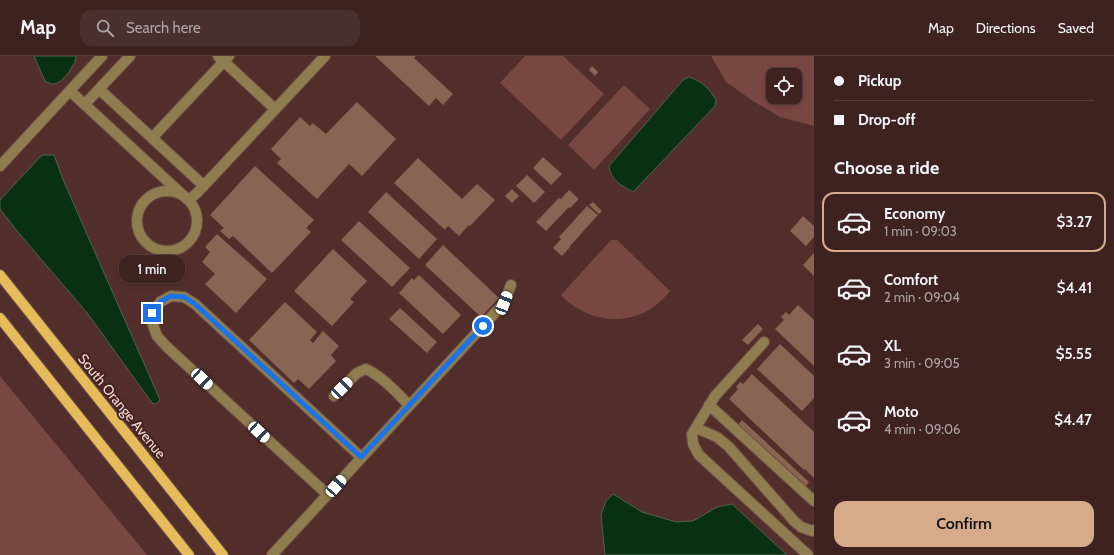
<!DOCTYPE html>
<html lang="en">
<head>
<meta charset="utf-8">
<style>
	:root { --surface:#3e2220; --page:#492f2d; --text:#f1f3f6; --muted:#ada4a5; --line:#573f3e; --accent:#d6ab8b }
	body { margin:0; font-family:Cabin,sans-serif; background:var(--page); color:var(--text); height:100vh; display:flex; flex-direction:column; font-size:15px; white-space:nowrap }
	* { box-sizing:border-box; margin:0 }
	p { font-size:13px; color:var(--muted) }
	.icon { flex:none; width:22px; height:22px; fill:none; stroke:currentColor; stroke-width:2; stroke-linecap:round; stroke-linejoin:round }
	.map { position:relative; flex:1; overflow:hidden }
	.side { display:flex; flex-direction:column; background:var(--surface); width:300px }
	.side>* { flex:none }
	.hud { display:grid; align-content:center; height:88px; padding:0 20px; background:var(--surface) }
	.fabs { position:absolute; left:766px; top:12px; display:grid; gap:8px }
	.fabs a { display:grid; place-items:center; width:36px; height:36px; border-radius:8px; background:var(--surface); box-shadow:0 2px 6px #0003,0 0 0 1px var(--line); font-size:20px }
	.end { position:absolute; width:18px; height:18px; margin:-9px; border:5px solid #1a73e8; background:#fff; box-shadow:0 0 0 2px #fff }
	.from { border-radius:50% }
	.bubble { position:absolute; height:28px; border-radius:12px; background:var(--surface); box-shadow:0 2px 6px #0003,0 0 0 1px var(--line); font-size:13px; font-weight:600; line-height:28px; text-align:center }
	.car { position:absolute; width:12px; height:24px; margin:-12px -6px; border-radius:5px; box-shadow:0 0 3px 1px #0007; background:linear-gradient(#fff 24%,#345 0 40%,#fff 0 76%,#345 0 86%,#fff 0) }
	.hud b { display:flex; align-items:center; gap:14px; height:38px; font-size:15px }
	.hud b+b { border-top:1px solid var(--line) }
	.hud i { width:10px; height:10px; background:var(--text) }
	ul { padding:0; list-style:none }
	li { display:flex; align-items:center; gap:12px; height:60px; margin:0 8px 6px; padding:0 12px; border:2px solid transparent; border-radius:12px }
	li div { flex:1 }
	li b { display:block; font-size:15px }
	li em { font-style:normal; font-weight:600 }
	li.active { border-color:var(--accent) }
	li>.icon { width:36px; height:36px; stroke-width:1.5 }
	h2 { padding:0 20px; font-size:18px; line-height:48px }
	.cta { display:flex; gap:8px; margin-top:auto; padding:8px 20px }
	.cta a { flex:1; height:46px; border-radius:12px; background:var(--accent); color:#111; font-size:16px; font-weight:600; line-height:46px; text-align:center }
	header { display:flex; align-items:center; gap:24px; box-sizing:border-box; height:56px; padding:0 20px; background:var(--surface); border-bottom:1px solid var(--line) }
	header strong { font-size:19px }
	nav { display:flex; gap:22px; margin-inline-start:auto; font-size:14px }
	.search { width:280px; height:36px; background:var(--page); display:flex; align-items:center; gap:10px; box-sizing:border-box; padding:0 14px; border-radius:12px; color:var(--muted); font-size:15px }
	main { display:flex; flex:1; min-height:0 }
	.map>svg:first-child { display:block }
</style>
</head>
<body>
<header>
<strong>Map</strong>
<div class="search"><svg class="icon" aria-label="search" viewBox="0 0 24 24"><circle cx="10" cy="10" r="6"/><path d="M15 15l6 6"/></svg>Search here</div>
<nav><a>Map</a><a>Directions</a><a>Saved</a></nav>
</header>
<main>
<div class="map">
<svg width="814" height="499" viewBox="0 0 814 499">
	<rect width="100%" height="100%" fill="#522e2a"/>
	<path fill="#784741" fill-rule="evenodd" d="M525,0h38l41,38 -43,46 -61,-57z
		M711,0h103v70l-34,-9 -27,-16 -27,-19zM773,19h22v22h-22z
		M624,29l26,24 -56,61 -26,-25z
		M611,184h6l53,51c-6,7 -13,14 -21,19 -29,17 -66,9 -88,-15z
		M0,320l147,179h-147z"/>
	<path fill="#093111" stroke="#4e634c" d="M34,0h42l-1,6 -6,10 -8,9 -6,3h-4l-6,-3z
		M689,21c13,4 20,12 27,23l-1,6 -82,86c-12,-7 -22,-11 -24,-26l74,-86z
		M42,99h12l10,27 93,211 3,7 -4,4 -4,-1 -64,-89 -71,-83 -17,-22v-9z
		M613,438l29,18 34,10 17,-1 24,-14 15,-3 55,51h-182l-4,-40 5,-14z"/>
	<path fill="#886452" d="M375,0h41l-2,2 39,36 -10,11 -7,-7 -7,8z
		M592,10l6,6 -3,4 -6,-6z
		M357,46l39,37 -34,37 -13,-12 -32,35 -40,-36 4,-4 -10,-10 29,-32 10,9 3,-3 13,11z
		M543,101l19,17 -11,11 -18,-17z
		M418,102l44,41 15,-15 18,16 -25,26 -1,-1 -10,11 -11,-10 -3,4 -51,-47z
		M255,110l59,54 -8,8 5,4 -39,41 -39,-37 -4,3 -9,-8 4,-3 -14,-13z
		M527,119l18,17 -11,11 -18,-17z
		M512,133l7,7 -7,7 -7,-7z
		M569,134l10,9 -9,9 -1,-1 -23,24 -10,-9 23,-24 2,1z
		M386,136l51,47 -18,20 -51,-47z
		M593,146l9,9 -3,3 -10,-9z
		M587,150l11,9 -28,31v1l-8,9 -9,-8 8,-9 -2,-2z
		M803,160l11,10v11l-8,9 -16,-15z
		M359,165l51,47 -18,19 -51,-47z
		M217,178l50,45 -31,34 -31,-29 10,-10 -13,-12 8,-10 -5,-5z
		M443,189l56,53 -18,19 -56,-52z
		M333,193l34,32 -17,18 4,3 -22,24 -38,-35z
		M814,197v23l-11,-11z
		M419,219l42,40 -18,19 -44,-41 13,-15 2,2z
		M285,246l32,30 -7,8 3,3 10,-12 16,15 -8,9 5,6 -27,28 -11,-10 -4,4 -45,-43z
		M798,249l16,15v46l-39,-37 9,-9 -3,-3 5,-5 3,3z
		M400,252l37,34 -10,11 -38,-34z
		M758,268l5,5 -15,16 -6,-5z
		M780,288l34,32v22l-12,13 -45,-42z
		M752,318l62,58v46l-9,-9 -1,1 -75,-71 9,-10 -2,-2 4,-5 3,2z
		M742,364l67,62 -5,6 -67,-62z"/>
	<g fill="none" stroke-linecap="round" stroke-linejoin="round">
		<defs>
			<path id="minor" d="M218,0l57,53
				M99,33l105,97
				M70,35l117,108 4,-1 6,-5 128,-137
				M85,48l45,-48
				M152,82l77,-82
				M0,110l102,-110
				M137 165a30 30 0 1 1 60 0a30 30 0 1 1-60 0Z
				M764,286l-49,54 -23,38 1,10 6,11 109,100
				M334,340l23,-23 9,-4c17,8 30,23 43,36
				M709,349l105,96
				M696,372l21,9 12,10 65,74 7,6 11,4 2,-1
				M328,439l-161,-148 -10,-11 -4,-11 -1,-12 8,-11 11,-6 13,1 11,7 166,153
				M272,499l232,-252 7,-18"/>
			<path id="major" d="M0,219l223,280
				M0,262l189,237"/>
		</defs>
		<use href="#minor" stroke="#6e4d49" stroke-width="12"/>
		<use href="#major" stroke="#6e4d49" stroke-width="12"/>
		<use href="#minor" stroke="#8f7c4f" stroke-width="10"/>
		<use href="#major" stroke="#e5bc59" stroke-width="10"/>
	</g>
	<g fill="none" stroke-linecap="round" stroke-linejoin="round">
		<path stroke="#1a73e8" stroke-width="5" d="M152,257l8,-11 11,-6 13,1 11,7 166,153 122,-131"/>
	</g>
	<g text-anchor="middle" stroke-width="4" stroke-linejoin="round" paint-order="stroke">
		<g font-size="14" fill="#f0d8d5" stroke="#462320">
			<text transform="translate(122 350) rotate(51)" y="5">South Orange Avenue</text>
		</g>
	</g>
</svg>
<div class="fabs">
<a><svg class="icon" aria-label="locate" viewBox="0 0 24 24"><circle cx="12" cy="12" r="6"/><path d="M12 2v4M12 18v4M2 12h4M18 12h4"/></svg></a>
</div>
<i class="end from" style="left:483px;top:270px"></i>
<i class="end" style="left:152px;top:257px"></i>
<div class="bubble" style="left:119px;top:199px;width:66px">1 min</div>
<i class="car" style="left:504px;top:247px;rotate:21deg"></i>
<i class="car" style="left:202px;top:323px;rotate:133deg"></i>
<i class="car" style="left:342px;top:332px;rotate:45deg"></i>
<i class="car" style="left:259px;top:376px;rotate:133deg"></i>
<i class="car" style="left:336px;top:430px;rotate:41deg"></i>
</div>
<section class="side">
<div class="hud">
<b><i class="from"></i>Pickup</b>
<b><i></i>Drop-off</b>
</div>
<h2>Choose a ride</h2>
<ul>
<li class="active"><svg class="icon" aria-label="car" viewBox="0 0 24 24"><path d="M5 17H2v-5l4-1 3-4h7l3 4 3 1v5h-3M9 17h6M6 11h13"/><circle cx="7" cy="17" r="2"/><circle cx="17" cy="17" r="2"/></svg><div><b>Economy</b><p>1 min · 09:03</p></div><em>$3.27</em></li>
<li><svg class="icon" aria-label="car" viewBox="0 0 24 24"><path d="M5 17H2v-5l4-1 3-4h7l3 4 3 1v5h-3M9 17h6M6 11h13"/><circle cx="7" cy="17" r="2"/><circle cx="17" cy="17" r="2"/></svg><div><b>Comfort</b><p>2 min · 09:04</p></div><em>$4.41</em></li>
<li><svg class="icon" aria-label="car" viewBox="0 0 24 24"><path d="M5 17H2v-5l4-1 3-4h7l3 4 3 1v5h-3M9 17h6M6 11h13"/><circle cx="7" cy="17" r="2"/><circle cx="17" cy="17" r="2"/></svg><div><b>XL</b><p>3 min · 09:05</p></div><em>$5.55</em></li>
<li><svg class="icon" aria-label="car" viewBox="0 0 24 24"><path d="M5 17H2v-5l4-1 3-4h7l3 4 3 1v5h-3M9 17h6M6 11h13"/><circle cx="7" cy="17" r="2"/><circle cx="17" cy="17" r="2"/></svg><div><b>Moto</b><p>4 min · 09:06</p></div><em>$4.47</em></li>
</ul>
<div class="cta"><a>Confirm</a></div>
</section>
</main>
</body>
</html>
